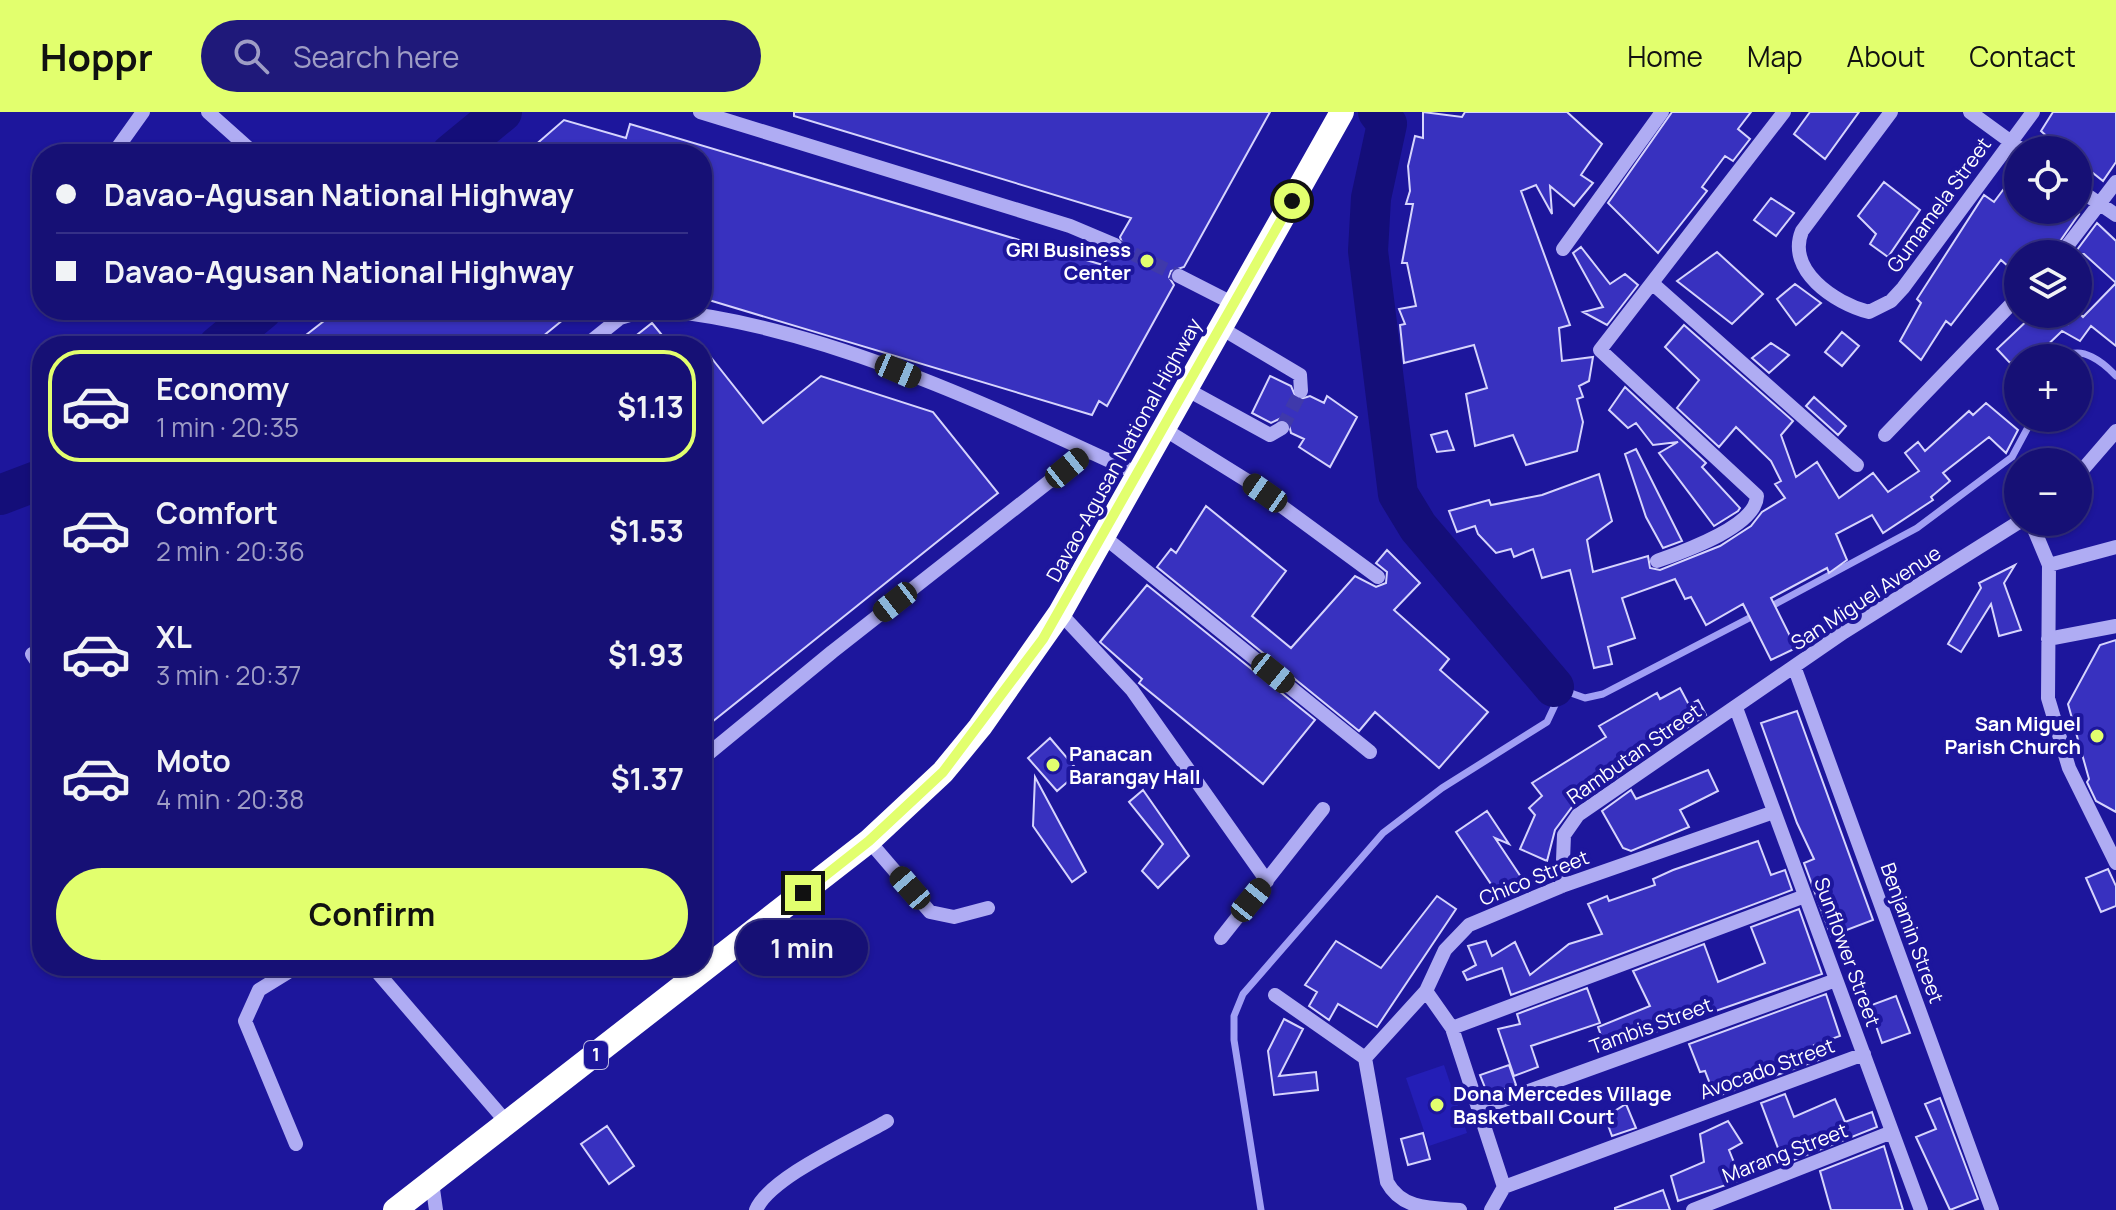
<!DOCTYPE html>
<html lang="en">
<head>
<meta charset="utf-8">
<style>
	:root { --surface:#161075; --page:#1f197a; --text:#f1f3f6; --muted:#9e9dc5; --line:#353087; --accent:#e2ff6e }
	body { margin:0; font-family:Manrope,sans-serif; background:var(--page); color:var(--text); height:100vh; display:flex; flex-direction:column; font-size:30px; white-space:nowrap }
	* { box-sizing:border-box; margin:0 }
	p { font-size:26px; color:var(--muted) }
	.icon { flex:none; width:44px; height:44px; fill:none; stroke:currentColor; stroke-width:2; stroke-linecap:round; stroke-linejoin:round }
	.map { position:relative; flex:1; overflow:hidden }
	.details { position:absolute; left:32px; top:224px; width:680px; height:640px; display:flex; flex-direction:column; background:var(--surface); border-radius:32px; box-shadow:0 2px 6px #0004,0 0 0 2px var(--line) }
	.details>* { flex:none }
	.guide { position:absolute; left:32px; top:32px; width:680px; height:176px; border-radius:32px; box-shadow:0 2px 6px #0004,0 0 0 2px var(--line); display:grid; align-content:center; height:176px; padding:0 24px; background:var(--surface) }
	.tools { position:absolute; left:2004px; top:24px; display:grid; gap:16px }
	.tools a { display:grid; place-items:center; width:88px; height:88px; border-radius:50%; background:var(--surface); box-shadow:0 2px 6px #0004,0 0 0 2px var(--line); font-size:40px }
	.end { position:absolute; width:36px; height:36px; margin:-18px; border:10px solid #e2ff6e; background:#111; box-shadow:0 0 0 4px #111 }
	.from { border-radius:50% }
	.bubble { position:absolute; height:56px; border-radius:28px; background:var(--surface); box-shadow:0 2px 6px #0004,0 0 0 2px var(--line); font-size:26px; font-weight:700; line-height:56px; text-align:center }
	.car { position:absolute; width:24px; height:48px; margin:-24px -12px; border-radius:10px; box-shadow:0 0 6px 2px #0007; background:linear-gradient(#222 24%,#8ab4d8 0 40%,#222 0 76%,#8ab4d8 0 86%,#222 0) }
	.guide b { display:flex; align-items:center; gap:28px; height:76px; font-size:30px }
	.guide b+b { border-top:2px solid var(--line) }
	.guide i { width:20px; height:20px; background:var(--text) }
	ul { padding:14px 0 0; list-style:none }
	li { display:flex; align-items:center; gap:24px; height:112px; margin:0 16px 12px; padding:0 8px; border:4px solid transparent; border-radius:32px }
	li div { flex:1 }
	li b { display:block; font-size:30px }
	li em { font-style:normal; font-weight:700 }
	li.on { border-color:var(--accent) }
	li>.icon { width:72px; height:72px; stroke-width:1.5 }
	.primary-button { display:flex; gap:16px; margin-top:auto; padding:16px 24px }
	.primary-button a { flex:1; height:92px; border-radius:48px; background:var(--accent); color:#111; font-size:32px; font-weight:700; line-height:92px; text-align:center }
	header { display:flex; align-items:center; gap:48px; box-sizing:border-box; height:112px; padding:0 40px; background:var(--accent); color:#111 }
	header strong { font-size:38px }
	nav { display:flex; gap:44px; margin-inline-start:auto; font-size:28px }
	.search { width:560px; height:72px; background:var(--page); display:flex; align-items:center; gap:20px; box-sizing:border-box; padding:0 28px; border-radius:44px; color:var(--muted); font-size:30px }
	.map>svg:first-child { display:block }
</style>
</head>
<body>
<header>
<strong>Hoppr</strong>
<div class="search"><svg class="icon" aria-label="search" viewBox="0 0 24 24"><circle cx="10" cy="10" r="6"/><path d="M15 15l6 6"/></svg>Search here</div>
<nav><a>Home</a><a>Map</a><a>About</a><a>Contact</a></nav>
</header>
<div class="map">
<svg width="2116" height="1098" viewBox="0 0 2116 1098">
	<rect width="100%" height="100%" fill="#1d169c"/>
	<path fill="#241eb6" d="M1444,953l23,68 -38,13 -23,-68z"/>
	<g fill="none" stroke-linecap="round" stroke-linejoin="round">
		<path stroke="#a19ff5" stroke-width="7" d="M2064,246c17,-14 40,5 52,18
			M1768,496l149,-80 95,-71 21,-39
			M1261,1098l-27,-170v-24l9,-22 140,-161 59,-45 105,-66 8,-17 -1,-18 31,11 18,-4 154,-80"/>
		<path stroke="#140e79" stroke-width="40" d="M1378,0l9,12 -16,74 -3,53 30,243 20,33 136,160
			M451,42l51,-42
			M218,234l44,-36
			M0,383l42,-16"/>
	</g>
	<path fill="#3831bf" stroke="#d6d4fd" stroke-width="2" d="M794,0h476l-86,155 -13,4 -2,6 5,8 -67,121 -8,-5 -7,14 -390,-117v-144h-177l39,-34 62,18 4,-14 473,141 7,-11 7,1 7,-7 -4,-11 11,-19 -337,-102z
		M1423,0l39,5 3,-5h102l35,32 -21,31 12,8 -19,23 -24,-20 2,28 -16,-29 -15,6 49,134 -11,3 3,33 31,-4 -4,24 -10,5 4,11 -6,2 6,23 -6,29 -51,14 -13,-30 -38,11 -9,-52 21,-6 -13,-43 -70,18 -4,-38 5,-1 -6,-15 17,-3 -9,-43h-5l11,-59h-7l4,-13 -2,-25 7,-30 8,2z
		M1672,0h79l-13,17 12,10 -17,22 -8,-5 -23,31 5,4 -49,62 -50,-50z
		M1810,0h49l-34,47 -31,-25z
		M2053,0h63v50l-13,19 -25,-20v-11h-16l-21,-19z
		M2018,58v40h55l6,4 -28,40h-33v21l-17,-15 -50,65 -5,-4 -25,39 -21,-19 21,-38 -4,-4 67,-104 10,7z
		M1884,70l36,28 -32,47 -18,-13 6,-10 -18,-18z
		M1771,86l23,15 -18,23 -22,-16z
		M2097,111l19,18v42l-32,-29h-10z
		M1581,135l29,37 15,-10 13,11 -31,40 -24,-13 20,-5 -30,-54z
		M1717,140l46,42 -31,30 -55,-43z
		M2116,171v63l-25,-20 -11,15 -18,-10 -28,27h-18l-6,5 -13,-14 37,-35h24l10,10 10,-12 5,5z
		M1795,172l26,19 -25,22 -19,-26z
		M338,198h237l-44,36h-239z
		M652,211l19,23h-48z
		M1684,213l109,96 -12,14 15,42 21,-15 22,36 34,-25 15,19 31,-21 -14,-18 13,-11 7,9 44,-40 4,4 13,-12 32,27 -12,23 -17,-16 -46,36 7,8 -19,16 2,3 -50,33 -11,-18 -36,19 11,26 -18,13 -2,-5 -56,30 25,50 -25,12 -28,-56 -37,21 -15,-28 -6,2 -10,-20 -53,19 13,40 -27,9 4,17 -18,4 -24,-98 -28,8 -9,-29 -19,8 -3,-8 -15,4 -18,-19 -3,-8 -18,6 -8,-21 40,-11 2,5 51,-10 57,-21 13,47 -25,19 6,32 55,-16 2,12 10,2 60,-24 31,-20 11,-14 23,-14 -10,-14 6,-3 -10,-20 -35,-34 -17,20 -42,-39 22,-28 -34,-33z
		M1842,220l17,14 -17,20 -17,-14z
		M1771,231l18,12 -20,18 -17,-15z
		M702,234l61,77 58,-47 112,36 65,81 -296,237z
		M1270,264l21,10 6,14 13,-4 14,7 3,-7 30,21 -27,50 -31,-20 5,-8 -13,-6 -3,-13 -7,-2 -10,5 -19,-10z
		M1625,275l81,76 -4,4 38,41 -2,3 -24,15 -55,-73 19,-11 -25,3 -17,-22 -8,5 -19,-18z
		M1814,285l32,29 -8,9 -32,-29z
		M1447,319l7,19 -17,2 -6,-17z
		M1636,337l46,92 -19,7 -17,-31 -21,-63z
		M1206,394l80,65 -34,45 39,32 64,-72 21,11 10,-4 1,-11 -11,-9 11,-13 33,33 -26,27 55,49 -9,11 48,42 -49,56 -64,-56 -16,19 -202,-164 14,-18 5,4z
		M2015,453l-11,18 17,47 -22,6 -8,-32 -30,48 -13,-8 33,-56 -2,-5z
		M1147,473l168,135 -52,64 -124,-101 3,-4 -42,-37z
		M2116,528v172l-20,-11 -9,-19 2,-3 -21,-75 32,-59z
		M1680,576l9,17 9,-5 8,15 -21,14 -3,-5 -41,27 2,3 -22,13 1,6 -50,34 -17,23 -8,31 -27,-12 15,-34 -6,-7 13,-12 -10,-13 74,-46 -7,-11 58,-33 3,6z
		M1797,599l76,209 -42,16 -27,-73 10,-4 -17,-36 -36,-100z
		M1050,626l29,34 -22,19 -29,-33z
		M1708,658l10,21 -38,19 9,17 -58,24 -8,-3 -21,-37 29,-21 5,9z
		M1035,665l51,95 -14,10 -39,-56z
		M1143,678l46,66 -31,32 -16,-17 21,-27 -34,-42z
		M1487,699l22,33 -14,-6 28,42 -24,16 -43,-64z
		M1758,729l13,34 14,-5 7,20 -281,105 -9,-27 -35,12 -4,-8 13,-7 -8,-19 18,-5 6,15 23,-14 15,33 39,-31 33,-10 -14,-30 19,-8 2,5 46,-16 -2,-6 20,-9z
		M2108,757l8,17v20l-15,6 -15,-34z
		M1437,784l19,13 -79,118 -39,-23 -9,16 -20,-14 8,-14 -12,-7 31,-44 45,27z
		M1799,797l23,65 -216,75 -8,-22 52,-21 -17,-35 71,-27 14,38 47,-19 -14,-36z
		M1587,876l13,35 -69,23 7,21 -24,9 -16,-47 22,-5 -3,-10z
		M1826,882l14,42 -26,9 5,15 -104,37 -10,-26 -5,1 -11,-28z
		M1896,884l14,37 -28,10 -13,-37z
		M1284,907l19,10 -24,47 37,-4 2,18 -44,5 -6,-44z
		M1509,953l7,20 -28,10 -8,-20z
		M1785,982l9,23 41,-18 10,23 27,-10 5,15 -93,37 -23,-61z
		M1940,986l38,101 -28,11 -34,-73 20,-8 -11,-25z
		M1626,992l10,24 -24,8 -7,-19z
		M1728,1009l14,22 -13,7 12,30 -63,21 -7,-25 33,-14 -4,-28z
		M607,1014l27,40 -25,18 -28,-40z
		M1423,1021l7,26 -22,6 -7,-26z
		M1884,1034l19,64h-72l-11,-39z
		M1663,1078l7,20h-55v-2z"/>
	<g fill="none" stroke-linecap="round" stroke-linejoin="round">
		<path stroke="#3f39ab" stroke-width="14" stroke-dasharray="14 7" stroke-linecap="butt" d="M1115,133l64,31
			M1282,316l19,-37"/>
		<path stroke="#afacf3" stroke-width="14" d="M208,0l47,42
			M700,0l370,114 45,19
			M1891,0l-89,119c-16,39 32,72 67,81l22,-11 12,-13 130,-176
			M1970,0l52,38
			M113,42l30,-42
			M2078,77l38,26
			M1563,137l99,-137
			M2061,142l55,-72
			M1179,164l55,28
			M1652,171l205,182
			M659,198c160,14 334,97 479,164
			M1221,216l79,47 1,16
			M585,234l35,-28 26,-8
			M1186,277l84,46 12,-7
			M1164,317l82,51 132,97
			M1885,323l133,-138
			M2078,363l38,-44
			M2031,410l18,43 -1,133 21,70 47,95
			M1103,424l267,216
			M1657,449c25,-9 99,-34 100,-65l-157,-146 184,-238
			M2049,453l67,-18
			M1060,501l72,77 135,191
			M2048,527l68,-13
			M32,542l10,15
			M1795,557l197,541
			M1736,596l185,502
			M702,647l130,-107 256,-201
			M869,729l61,71 24,5 34,-9
			M1562,774l2,-51 14,-20 266,-183 175,-110
			M1221,826l102,-129
			M372,854l136,158
			M1426,879l26,37 52,159 -13,23
			M1275,883l90,63 22,124c15,28 45,26 73,28
			M1452,916l353,-132
			M1365,946l61,-67 19,-41 24,-25 93,-39 212,-74
			M1479,997l357,-129
			M296,1032l-51,-123 14,-31 39,-24
			M432,1070l4,28
			M1504,1075l360,-133
			M756,1098c14,-33 99,-70 131,-89
			M1693,1098l199,-78"/>
		<path stroke="#fff" stroke-width="24" d="M395,1098l474,-369 74,-69 37,-45 80,-114 282,-501"/>
	</g>
	<g fill="none" stroke-linecap="round" stroke-linejoin="round">
		<path stroke="#e2ff6e" stroke-width="10" d="M803,781l66,-52 74,-69 100,-133 249,-438"/>
	</g>
	<g fill="#e2ff6e" stroke="#1d169c" stroke-width="3">
		<circle cx="1147" cy="149" r="8"/>
		<circle cx="2097" cy="624" r="8"/>
		<circle cx="1053" cy="653" r="8"/>
		<circle cx="1437" cy="993" r="8"/>
	</g>
	<g text-anchor="middle" stroke-width="8" stroke-linejoin="round" paint-order="stroke">
		<rect fill="#1d169c" stroke="#bbb9e1" stroke-width="2" x="584" y="929" width="24" height="28" rx="6"/>
		<g font-size="18" font-weight="bold" fill="#fff">
			<text x="596" y="949">1</text>
		</g>
		<g font-size="20" fill="#fff" stroke="#1d169c">
			<text transform="translate(1939 93) rotate(-54)" y="7">Gumamela Street</text>
			<text transform="translate(1124 338) rotate(-61)" y="7">Davao-Agusan National Highway</text>
			<text transform="translate(1866 486) rotate(-33)" y="7">San Miguel Avenue</text>
			<text transform="translate(1634 642) rotate(-35)" y="7">Rambutan Street</text>
			<text transform="translate(1534 766) rotate(-22)" y="7">Chico Street</text>
			<text transform="translate(1912 821) rotate(70)" y="7">Benjamin Street</text>
			<text transform="translate(1847 840) rotate(70)" y="7">Sunflower Street</text>
			<text transform="translate(1651 914) rotate(-20)" y="7">Tambis Street</text>
			<text transform="translate(1767 957) rotate(-20)" y="7">Avocado Street</text>
			<text transform="translate(1785 1041) rotate(-21)" y="7">Marang Street</text>
		</g>
		<g font-size="20" font-weight="bold" fill="#fff" stroke="#1d169c" text-anchor="end">
			<text x="1131" y="145">GRI Business<tspan x="1131" dy="23">Center</tspan></text>
			<text x="2081" y="619">San Miguel<tspan x="2081" dy="23">Parish Church</tspan></text>
			<text x="1069" y="649" text-anchor="start">Panacan<tspan x="1069" dy="23">Barangay Hall</tspan></text>
			<text x="1453" y="989" text-anchor="start">Dona Mercedes Village<tspan x="1453" dy="23">Basketball Court</tspan></text>
		</g>
	</g>
</svg>
<div class="tools">
<a><svg class="icon" aria-label="locate" viewBox="0 0 24 24"><circle cx="12" cy="12" r="6"/><path d="M12 2v4M12 18v4M2 12h4M18 12h4"/></svg></a>
<a><svg class="icon" aria-label="layers" viewBox="0 0 24 24"><path d="M12 4l9 5-9 5-9-5zM3 14l9 5 9-5"/></svg></a>
<a>+</a>
<a>−</a>
</div>
<i class="end from" style="left:1292px;top:89px"></i>
<i class="end" style="left:803px;top:781px"></i>
<div class="bubble" style="left:736px;top:808px;width:132px">1 min</div>
<i class="car" style="left:898px;top:259px;rotate:113deg"></i>
<i class="car" style="left:1067px;top:356px;rotate:51deg"></i>
<i class="car" style="left:1265px;top:381px;rotate:305deg"></i>
<i class="car" style="left:895px;top:490px;rotate:232deg"></i>
<i class="car" style="left:1273px;top:561px;rotate:129deg"></i>
<i class="car" style="left:910px;top:776px;rotate:319deg"></i>
<i class="car" style="left:1251px;top:788px;rotate:39deg"></i>
<div class="guide">
<b><i class="from"></i>Davao-Agusan National Highway</b>
<b><i></i>Davao-Agusan National Highway</b>
</div>
<section class="details">
<ul>
<li class="on"><svg class="icon" aria-label="car" viewBox="0 0 24 24"><path d="M5 17H2v-5l4-1 3-4h7l3 4 3 1v5h-3M9 17h6M6 11h13"/><circle cx="7" cy="17" r="2"/><circle cx="17" cy="17" r="2"/></svg><div><b>Economy</b><p>1 min · 20:35</p></div><em>$1.13</em></li>
<li><svg class="icon" aria-label="car" viewBox="0 0 24 24"><path d="M5 17H2v-5l4-1 3-4h7l3 4 3 1v5h-3M9 17h6M6 11h13"/><circle cx="7" cy="17" r="2"/><circle cx="17" cy="17" r="2"/></svg><div><b>Comfort</b><p>2 min · 20:36</p></div><em>$1.53</em></li>
<li><svg class="icon" aria-label="car" viewBox="0 0 24 24"><path d="M5 17H2v-5l4-1 3-4h7l3 4 3 1v5h-3M9 17h6M6 11h13"/><circle cx="7" cy="17" r="2"/><circle cx="17" cy="17" r="2"/></svg><div><b>XL</b><p>3 min · 20:37</p></div><em>$1.93</em></li>
<li><svg class="icon" aria-label="car" viewBox="0 0 24 24"><path d="M5 17H2v-5l4-1 3-4h7l3 4 3 1v5h-3M9 17h6M6 11h13"/><circle cx="7" cy="17" r="2"/><circle cx="17" cy="17" r="2"/></svg><div><b>Moto</b><p>4 min · 20:38</p></div><em>$1.37</em></li>
</ul>
<div class="primary-button"><a>Confirm</a></div>
</section>
</div>
</body>
</html>
